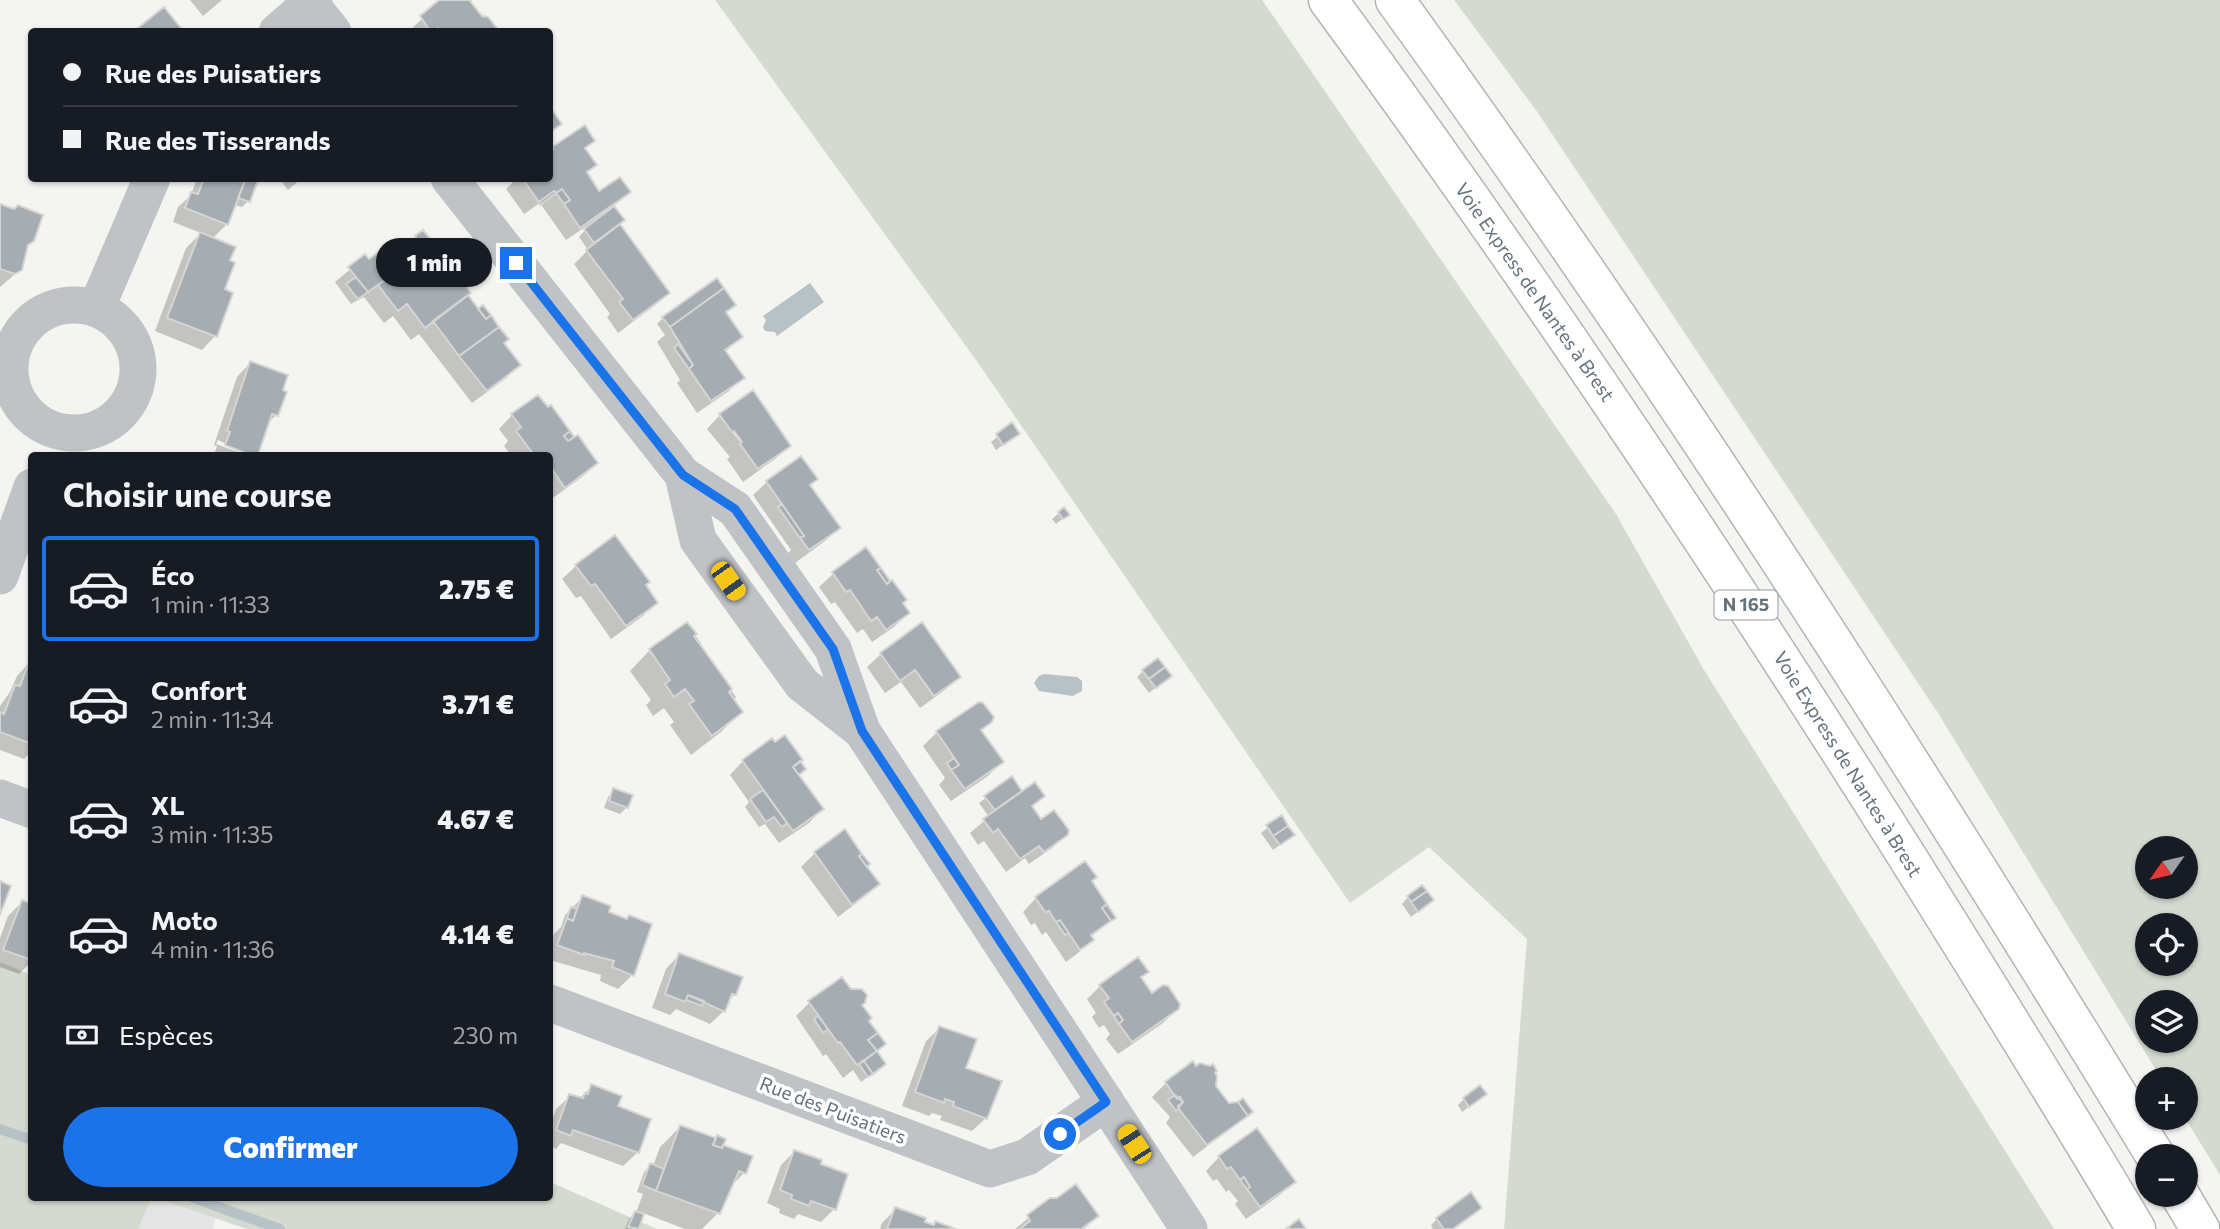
<!DOCTYPE html>
<html lang="fr">
<head>
<meta charset="utf-8">
<style>
	:root { --surface:#171b24; --page:#242831; --text:#f1f3f6; --muted:#9ea1a6; --line:#363941; --accent:#1a73e8 }
	body { margin:0; font-family:Commissioner,sans-serif; background:var(--page); color:var(--text); height:100vh; display:flex; flex-direction:column; font-size:26px; white-space:nowrap }
	* { box-sizing:border-box; margin:0 }
	p { font-size:23px; color:var(--muted) }
	.icon { flex:none; width:38px; height:38px; fill:none; stroke:currentColor; stroke-width:2; stroke-linecap:round; stroke-linejoin:round }
	.map { position:relative; flex:1; overflow:hidden }
	.panel { position:absolute; left:28px; top:452px; width:525px; height:749px; display:flex; flex-direction:column; background:var(--surface); border-radius:7px; box-shadow:0 2px 5px #0004 }
	.panel>* { flex:none }
	.banner { position:absolute; left:28px; top:28px; width:525px; height:154px; border-radius:7px; box-shadow:0 2px 5px #0004; display:grid; align-content:center; height:154px; padding:0 35px; background:var(--surface) }
	.needle { width:46px; rotate:236deg }
	.tools { position:absolute; left:2135px; top:836px; display:grid; gap:14px }
	.tools a { display:grid; place-items:center; width:63px; height:63px; border-radius:50%; background:var(--surface); box-shadow:0 2px 5px #0004; font-size:35px }
	.end { position:absolute; width:32px; height:32px; margin:-16px; border:9px solid #1a73e8; background:#fff; box-shadow:0 0 0 4px #fff }
	.from { border-radius:50% }
	.bubble { position:absolute; height:49px; border-radius:24px; background:var(--surface); box-shadow:0 2px 5px #0004; font-size:23px; font-weight:800; line-height:49px; text-align:center }
	.car { position:absolute; width:21px; height:42px; margin:-21px -10px; border-radius:9px; box-shadow:0 0 5px 2px #0007; background:linear-gradient(#f5c518 24%,#345 0 40%,#f5c518 0 76%,#345 0 86%,#f5c518 0) }
	.banner b { display:flex; align-items:center; gap:24px; height:66px; font-size:26px }
	.banner b+b { border-top:2px solid var(--line) }
	.banner i { width:18px; height:18px; background:var(--text) }
	ul { padding:0; list-style:none }
	li { display:flex; align-items:center; gap:21px; height:105px; margin:0 14px 10px; padding:0 21px; border:4px solid transparent; border-radius:7px }
	li div { flex:1 }
	li b { display:block; font-size:26px }
	li em { font-style:normal; font-weight:800 }
	li.current { border-color:var(--accent) }
	li>.icon { width:63px; height:63px; stroke-width:1.5 }
	h2 { padding:0 35px; font-size:32px; line-height:84px }
	.pay { display:flex; align-items:center; gap:18px; height:77px; padding:0 35px; font-size:26px }
	.pay p { margin-inline-start:auto }
	.cta { display:flex; gap:14px; margin-top:auto; padding:14px 35px }
	.cta a { flex:1; height:80px; border-radius:42px; background:var(--accent); color:#fff; font-size:28px; font-weight:800; line-height:80px; text-align:center }
	.map>svg:first-child { display:block }
</style>
</head>
<body>
<div class="map">
<svg width="2220" height="1229" viewBox="0 0 2220 1229">
	<rect width="100%" height="100%" fill="#f4f4f0"/>
	<path fill="#e4e5e4" d="M0,1111l32,86h188l-7,32h-213z"/>
	<path fill="#d5dad1" fill-rule="evenodd" d="M715,0h547l354,514 88,156 350,559h-550l23,-290 -98,-92 -79,56 -374,-543z
		M1454,0h766v1175l-35,-57 1,-38h-24l-224,-367 -402,-603zM2147,849h39v38h-39zM2147,926h39v38h-39zM2147,1003h39v38h-39z
		M0,962l31,13 1,222h120l-14,32h-138z
		M550,1182l107,47h-410l-93,-32h396z"/>
	<path fill="#b7c2c6" d="M810,283l14,19 -47,34 -2,-4 -10,-1 -2,-4 3,-7 -3,-4z
		M1044,674l33,3 5,4v10l-9,5 -34,-5 -5,-8 5,-7z"/>
	<path fill="#0003" d="M190,0h32l-19,16z
		M442,0h26l13,18 17,14h-90z
		M584,127l9,14 -9,9 1,23 14,20 30,-1 -16,15 5,17 50,68 -14,14 -36,27 -11,-16 3,-3 -36,-50 14,-14 -9,-13 10,-11 -1,-1 -22,15 -26,-37 -16,11 -18,-25 11,-11h33v-25z
		M197,178l59,2 -8,21 -6,6 -7,-2 -8,19 -15,15 16,21 -13,76 -13,14 -47,-19 31,-83 15,-15 -28,-11 5,-15 13,-12z
		M279,178h23l-14,12z
		M0,205l26,41 -5,23 -21,18z
		M416,237l14,4 -14,11 -6,-8z
		M383,250l17,21 24,2 42,23 53,69 -14,14 -33,24 -53,-69 -8,6 -18,-24 -9,7 -20,-26 -13,7 -16,-22 30,-25 4,5z
		M733,305l-8,9 16,23 -16,15 17,25 -13,14 -32,22 -20,-30 3,-3 -23,-38 8,-7 -8,-11 6,-6z
		M250,363l26,52 -9,9 -11,31h-6l-32,-15 -2,4 30,11h-32l3,-9 -3,-1 23,-68z
		M551,408l23,32 22,23 -14,14 -32,23v-45h-39l-7,-9 4,-5 -9,-12 13,-14z
		M719,416l28,34 42,-4 -14,13 -32,23 -16,-23 3,-2 -23,-28z
		M1012,425l6,9 -22,16 -5,-8z
		M767,482l42,4 30,42 -14,13 -30,22 -7,-10 3,-3 -38,-55z
		M1059,513l8,2 -11,9 -4,-5z
		M866,550l16,37 19,16 7,10 -14,14 -22,15 -9,-13 -6,4 -22,-31 -4,2 -12,-17 14,-13z
		M576,566l68,19 12,17 -13,14 -32,23 -30,-43 -5,2 -14,-19z
		M687,624l14,19 -3,3 38,51 -3,3 8,12 -20,20 -30,23 -21,-30 4,-3 -10,-14 -11,8 -7,-11 5,-5 -21,-29 20,-21z
		M881,654l78,23 -14,13 -25,18 -19,-26 -16,11 -18,-26z
		M30,662l2,89 -8,8 -24,-9v-44l10,-14 7,-16z
		M1143,671l27,5 -21,17 -12,-16z
		M991,721l-11,11 21,30 -13,14 -37,25 -12,-16 6,-7 -22,-32 14,-14z
		M743,761l56,1 4,7 -6,6 25,34 -13,14 -30,20 -14,-19 -6,3 -14,-20 4,-5 -19,-27z
		M1011,779l11,14 21,3 -12,12 10,14 25,12 -14,14 -23,16 -4,-6 -19,14 -22,-31 -6,4 -8,-12 19,-16 -10,-14z
		M614,790l13,17 -7,7 -16,-6 4,-11z
		M1281,817l12,18 -20,15 -12,-17z
		M844,832l34,52 -14,13 -26,20 -37,-50 14,-14z
		M1090,882l24,35 -24,21 1,2 -13,13 -12,9 -20,-30 -4,3 -7,-12 -4,2 -8,-13 13,-14z
		M583,897l24,16 25,62 -14,14 -18,-8 1,-6 -51,-15v-14l4,-12 7,-7 4,-12z
		M1408,897l17,9 -14,11 -9,-13z
		M22,902l10,4v55l-13,13 -19,-7v-29l8,-22z
		M679,955l56,39 -7,7 -4,10 -14,13 -34,-15 -6,6 -18,-7 14,-39z
		M1140,978l11,17 27,13 -15,15 -45,31 -12,-15 4,-5 -6,-9 -5,3 -7,-11 4,-4 -9,-14 13,-13z
		M809,1003l51,3 15,46 9,12 -23,18 -8,-12 -10,8 -17,-24 -3,2 -27,-40z
		M940,1028l24,41 22,49 -14,13 -32,-11 2,-4 -10,-3 -3,3 -27,-10 24,-65z
		M1166,1083l48,4 25,35 -46,35 -27,-34 4,-6 -18,-20z
		M592,1086l24,21 33,13 -12,33 -14,13 -62,-23 -5,6 -6,-3v-19l6,-18 14,-13 9,3z
		M1464,1099l14,1 -16,12 -4,-7z
		M680,1127l41,19 23,27 -15,15 -11,25 -16,16h-17l-42,-16 -6,16h-12l4,-10 7,-6 7,-19 -6,-2 7,-20 7,-7 2,1 7,-19z
		M794,1152l40,57 -13,13 -23,-8 -4,5 -15,-6 1,-4 -13,-6 14,-38z
		M1219,1157l75,24 -14,14 -34,24 -11,-15 3,-3 -9,-11 -3,2 -9,-13 -4,2 -7,-10z
		M1050,1200l47,16 -13,13h-69z
		M1480,1208l-27,21h-20l-2,-4 6,-6z
		M896,1209l27,14 9,3 3,-3 16,6h-71l2,-6z"/>
	<g fill="none" stroke-linecap="round" stroke-linejoin="round">
		<path stroke="#b7c2c6" stroke-width="10" d="M0,1129l32,11
			M191,1197l89,32"/>
	</g>
	<path fill="#a6adb2" stroke="#d5d5d3" stroke-width="2" d="M439,0h32l-1,1 12,15 6,1 12,15h-59l-3,-4 -7,4 -11,-16z
		M164,7l20,25h-51z
		M550,107l12,17 -12,8z
		M585,125l10,16 -10,7 12,17 -10,7 12,19 21,-14 11,15 -51,36 -16,-24 6,-4 -8,-11 -6,4 -2,-2 -15,11 -17,-24h28v-26l3,-3 -1,-2z
		M204,178h42l-18,47 -43,-17 6,-16 7,2z
		M246,178l12,2 -8,22 -12,-4z
		M562,189l8,11 -6,4 -8,-11z
		M554,191l2,2 -16,12 -1,-3z
		M0,204l14,5 4,-4 25,10 -9,26 -6,4 -6,25 -7,4 -15,-5z
		M614,206l11,14 -31,23 -10,-14z
		M620,224l50,69 -37,27 -14,-18 4,-3 -37,-49z
		M423,230l9,11 -9,6 -8,-11z
		M200,232l36,15 -6,13 5,3 -10,26 8,4 -16,44 -50,-19z
		M384,248l16,21 -32,23 -20,-25 17,-13 4,5z
		M415,259l9,12 7,-6 11,13 4,-3 8,10 7,-6 10,14 -46,35 -18,-24 -9,7 -20,-26z
		M356,277l12,15 -10,7 -12,-15z
		M717,278l7,10 -54,39 -8,-10z
		M724,288l12,17 -10,7 17,25 -18,13 20,28 -34,23 -22,-32 4,-4 -23,-38z
		M468,295l18,24 5,-4 8,12 -40,29 -26,-35z
		M483,305l8,10 -5,4 -8,-10z
		M499,327l10,12 -5,4 17,22 -34,26 -28,-35z
		M678,344l15,21 -4,4 -15,-21z
		M250,361l38,14 -5,15 4,2 -9,24 -6,-2 -14,41h-8l-25,-10 5,-13 -3,-1z
		M753,390l38,56 -33,23 -18,-25 2,-2 -8,-11 -2,1 -13,-18z
		M538,395l10,12 3,-2 19,26 -6,5 4,5 10,-6 20,28 -33,25 -15,-22v-11h-16l-18,-24 5,-4 -10,-13z
		M1012,422l8,12 -17,11 -7,-11z
		M570,431l4,6 -6,4 -4,-5z
		M801,456l17,23 -8,6 31,43 -32,22 -9,-12 4,-2 -38,-55z
		M782,504l22,32 -4,2 -22,-31z
		M1064,507l6,8 -7,4 -5,-7z
		M615,535l35,47 -4,3 12,18 -32,23 -31,-42 -4,2 -16,-21z
		M866,547l15,21 -4,2 10,14 5,-4 15,20 -4,3 7,10 -24,17 -9,-13 -6,4 -21,-31 -4,2 -14,-20z
		M881,568l9,13 -3,3 -10,-14z
		M687,622l10,12 -3,2 38,53 -3,3 14,20 -31,24 -23,-32 5,-3 -9,-12 -11,8 -9,-13 5,-4 -21,-31z
		M922,622l39,55 -27,19 -19,-26 -15,11 -20,-28z
		M1158,658l7,9 -16,12 -7,-9z
		M30,660l2,1v83l-32,-12v-20l4,2 11,-29 5,1z
		M1165,667l7,9 -16,12 -7,-9z
		M979,702l4,1 11,14 -2,5 -11,8 23,32 -39,27 -14,-19 8,-5 -23,-34z
		M785,735l18,25 -10,7 31,42 -31,22 -51,-71 30,-22 3,4z
		M954,758l5,7 -8,5 -4,-7z
		M800,761l6,8 -7,6 -6,-8z
		M1012,776l10,15 -27,19 -11,-14z
		M1035,782l10,14 -13,10 9,13 13,-9 15,20 -1,5 -24,17 -5,-6 -19,13 -22,-30 -5,4 -10,-14z
		M613,788l20,7 -5,13 -19,-7z
		M763,790l24,33 -5,4 -8,-10 -8,5 -16,-23z
		M1282,815l6,11 -15,10 -7,-11z
		M1288,826l7,9 -15,10 -7,-9z
		M845,829l17,25 -3,2 21,28 -28,21 -38,-53z
		M862,854l8,10 -3,3 -8,-11z
		M1085,861l12,16 -5,4 15,23 -5,4 9,13 -20,14 3,5 -14,10 -20,-30 -4,2 -7,-11 -4,1 -10,-15z
		M0,881l11,5 -11,29z
		M1422,885l5,6 -16,11 -4,-6z
		M1427,891l7,9 -16,12 -7,-10z
		M582,895l29,11 -2,6 18,7 2,-4 23,9 -18,52 -22,-9 2,-6 -30,-8v2l-27,-10 10,-27 6,3z
		M22,900l10,4v56l-29,-10z
		M1107,904l9,14 -5,3 -9,-13z
		M571,907l6,2 -4,12 -6,-3z
		M1060,920l9,13 -4,2 -9,-13z
		M679,953l64,24 -7,18 -4,-1 -7,18 -37,-17 -3,7 -20,-8z
		M1138,957l11,15 -8,5 11,16 11,-8 5,1 12,18 -1,5 -47,33 -13,-18 4,-4 -5,-7 -4,3 -10,-14 5,-4 -10,-13z
		M842,977l9,12h11l5,6 -2,8 -3,2 10,13 -3,3 9,12 -10,7 9,11 -20,14 -17,-23 -2,1 -30,-42z
		M688,995l16,6 -2,5 -16,-6z
		M1118,1013l5,7 -4,4 -5,-8z
		M818,1016l10,13 -5,4 -9,-14z
		M939,1026l38,13 -11,29 36,13 -15,38 -34,-13 1,-4 -9,-3 -1,4 -29,-11z
		M878,1033l8,11 -9,7 -9,-11z
		M877,1051l9,13 -13,10 -9,-13z
		M864,1061l9,13 -5,3 -9,-13z
		M1193,1061l3,5 4,-3 10,3 3,-2 4,7 -2,2 2,3 -1,10 13,17 9,-1 10,14 -41,29 -28,-36 -1,-3 5,-4 -3,-5 -3,2 -12,-17z
		M591,1084l31,12 -4,10 33,13 -12,34 -66,-23 -2,6 -15,-6 13,-36 14,4 2,-5 3,1z
		M1480,1085l7,9 -18,13 -6,-9z
		M1175,1095l8,7 -7,9 -8,-11z
		M1243,1098l10,14 -5,4 -10,-14z
		M680,1125l36,13 -3,7 9,3 1,-3 30,11 -7,18 -7,-3 -19,43 -64,-23z
		M1257,1128l39,54 -36,25 -13,-18 3,-2 -6,-10 -4,3 -9,-13 -4,2 -9,-13z
		M717,1135l9,4 -4,9 -9,-3z
		M794,1150l28,10 -1,4 27,10 -12,36 -25,-9 -2,5 -18,-7 1,-4 -12,-5z
		M650,1163l14,6 -8,22 -14,-6z
		M1244,1177l6,10 -3,2 -7,-9z
		M1076,1184l23,32 -18,13h-61l10,-8 -3,-6 23,-17h7z
		M1471,1192l11,16 -29,21h-9l-8,-11z
		M895,1207l31,11 -1,4 9,3 1,-4 21,8h-69z
		M635,1211l9,3 -5,15 -11,-2z
		M1299,1219l7,10h-20z"/>
	<g fill="none" stroke-linecap="round" stroke-linejoin="round">
		<defs>
			<path id="highway" d="M1328,0c200,272 387,553 568,839 81,129 162,259 240,390
				M1395,0c271,374 520,763 761,1157
				M2180,1195l20,34"/>
		</defs>
		<use href="#highway" stroke="#b2b5b8" stroke-width="41"/>
		<path stroke="#bfc3c6" stroke-width="37" d="M310,3l23,29
			M277,32l37,-32
			M449,178l234,297 52,34 98,140 29,82 327,498
			M10 369a64 64 0 1 1 128 0a64 64 0 1 1-128 0Z
			M96,309l56,-131
			M683,475l15,65 104,144 60,47
			M0,576l32,-89
			M0,798l32,12
			M550,1003l440,166 37,-12 79,-55"/>
		<use href="#highway" stroke="#fff" stroke-width="38"/>
	</g>
	<g fill="none" stroke-linecap="round" stroke-linejoin="round">
		<path stroke="#1a73e8" stroke-width="9" d="M516,263l167,212 52,34 98,140 29,82 244,371 -46,32"/>
	</g>
	<g text-anchor="middle" stroke-width="7" stroke-linejoin="round" paint-order="stroke">
		<rect fill="#fff" stroke="#939da5" stroke-width="2" x="1714.5" y="590.5" width="63" height="29" rx="5"/>
		<g font-size="18" font-weight="bold" fill="#65737f">
			<text x="1746" y="611">N 165</text>
		</g>
		<g font-size="19" fill="#65737f" stroke="#fff">
			<text transform="translate(1535 292) rotate(55)" y="7">Voie Express de Nantes à Brest</text>
			<text transform="translate(1848 764) rotate(58)" y="7">Voie Express de Nantes à Brest</text>
			<text transform="translate(833 1110) rotate(21)" y="7">Rue des Puisatiers</text>
		</g>
	</g>
</svg>
<div class="tools">
<a><svg class="needle" viewBox="-14 -14 28 28"><path d="M0-13l5 13h-10z" fill="#e53935"/><path d="M0 13l5-13h-10z" fill="#9ea1a6"/></svg></a>
<a><svg class="icon" aria-label="locate" viewBox="0 0 24 24"><circle cx="12" cy="12" r="6"/><path d="M12 2v4M12 18v4M2 12h4M18 12h4"/></svg></a>
<a><svg class="icon" aria-label="layers" viewBox="0 0 24 24"><path d="M12 4l9 5-9 5-9-5zM3 14l9 5 9-5"/></svg></a>
<a>+</a>
<a>−</a>
</div>
<i class="end from" style="left:1060px;top:1134px"></i>
<i class="end" style="left:516px;top:263px"></i>
<div class="bubble" style="left:376px;top:238px;width:116px">1 min</div>
<i class="car" style="left:728px;top:581px;rotate:144deg"></i>
<i class="car" style="left:1134px;top:1144px;rotate:327deg"></i>
<div class="banner">
<b><i class="from"></i>Rue des Puisatiers</b>
<b><i></i>Rue des Tisserands</b>
</div>
<section class="panel">
<h2>Choisir une course</h2>
<ul>
<li class="current"><svg class="icon" aria-label="car" viewBox="0 0 24 24"><path d="M5 17H2v-5l4-1 3-4h7l3 4 3 1v5h-3M9 17h6M6 11h13"/><circle cx="7" cy="17" r="2"/><circle cx="17" cy="17" r="2"/></svg><div><b>Éco</b><p>1 min · 11:33</p></div><em>2.75 €</em></li>
<li><svg class="icon" aria-label="car" viewBox="0 0 24 24"><path d="M5 17H2v-5l4-1 3-4h7l3 4 3 1v5h-3M9 17h6M6 11h13"/><circle cx="7" cy="17" r="2"/><circle cx="17" cy="17" r="2"/></svg><div><b>Confort</b><p>2 min · 11:34</p></div><em>3.71 €</em></li>
<li><svg class="icon" aria-label="car" viewBox="0 0 24 24"><path d="M5 17H2v-5l4-1 3-4h7l3 4 3 1v5h-3M9 17h6M6 11h13"/><circle cx="7" cy="17" r="2"/><circle cx="17" cy="17" r="2"/></svg><div><b>XL</b><p>3 min · 11:35</p></div><em>4.67 €</em></li>
<li><svg class="icon" aria-label="car" viewBox="0 0 24 24"><path d="M5 17H2v-5l4-1 3-4h7l3 4 3 1v5h-3M9 17h6M6 11h13"/><circle cx="7" cy="17" r="2"/><circle cx="17" cy="17" r="2"/></svg><div><b>Moto</b><p>4 min · 11:36</p></div><em>4.14 €</em></li>
</ul>
<div class="pay"><svg class="icon" aria-label="cash" viewBox="0 0 24 24"><path d="M3 7h18v10H3z"/><circle cx="12" cy="12" r="2"/></svg>Espèces<p>230 m</p></div>
<div class="cta"><a>Confirmer</a></div>
</section>
</div>
</body>
</html>
